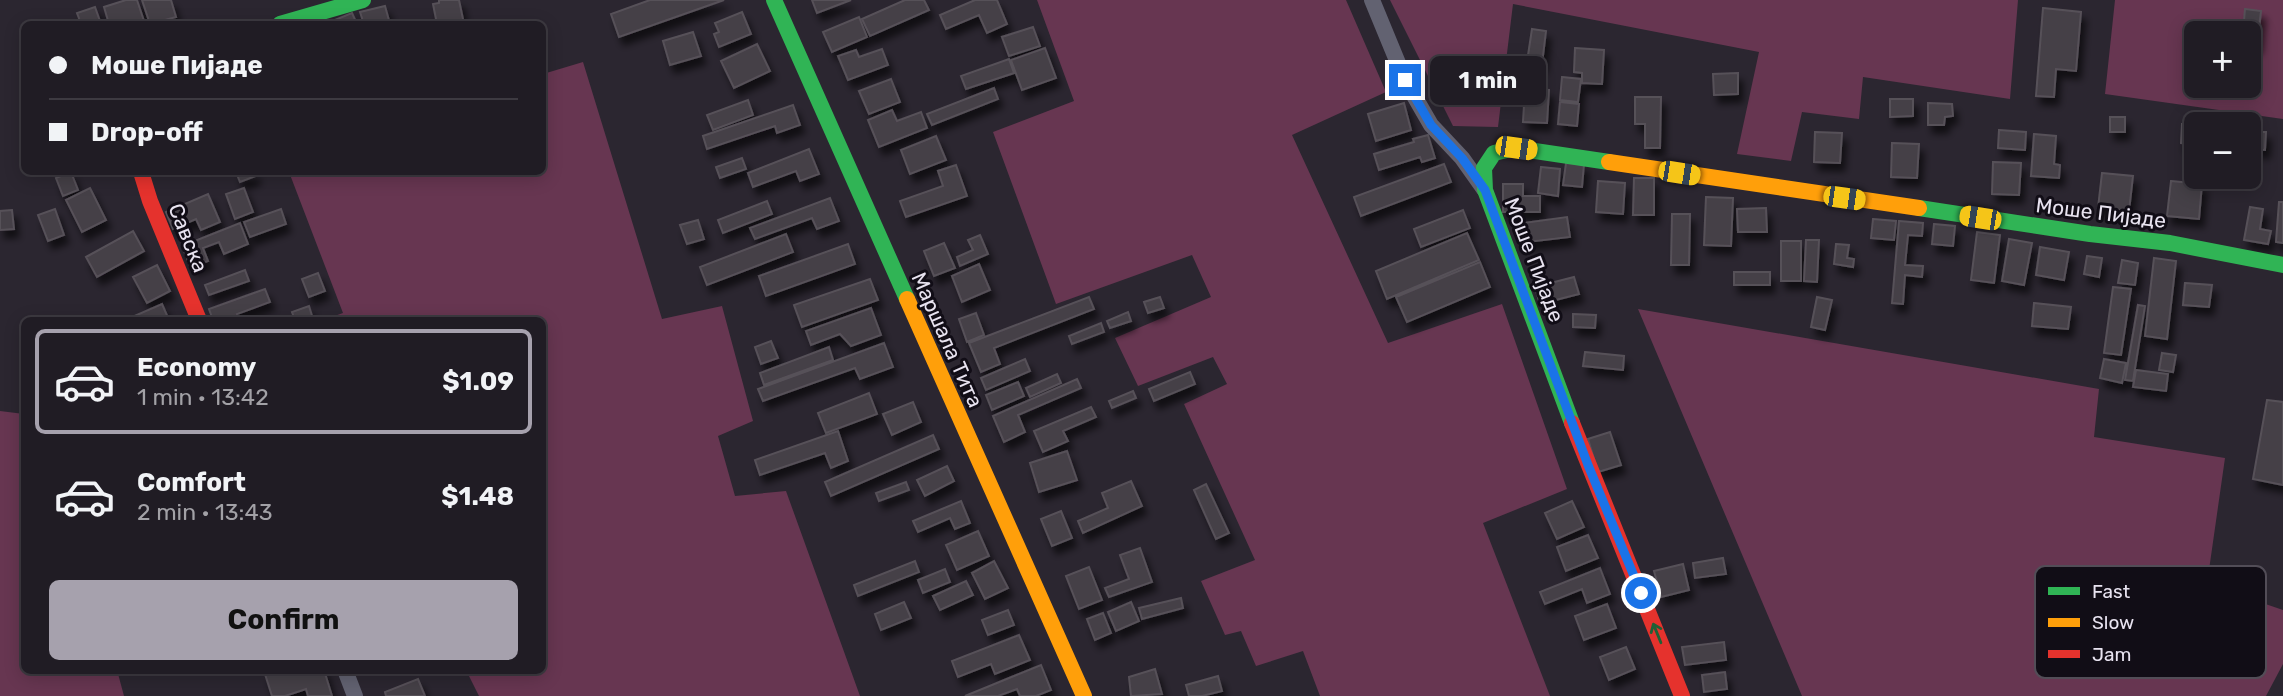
<!DOCTYPE html>
<html lang="en">
<head>
<meta charset="utf-8">
<style>
	:root { --surface:#201c24; --page:#2d2931; --text:#f1f3f6; --muted:#a2a1a6; --line:#3d3a41; --accent:#a6a1ad }
	body { margin:0; font-family:Rubik,sans-serif; background:var(--page); color:var(--text); height:100vh; display:flex; flex-direction:column; font-size:26px; white-space:nowrap }
	* { box-sizing:border-box; margin:0 }
	p { font-size:23px; color:var(--muted) }
	.icon { flex:none; width:38px; height:38px; fill:none; stroke:currentColor; stroke-width:2; stroke-linecap:round; stroke-linejoin:round }
	.map { position:relative; flex:1; overflow:hidden }
	.details { position:absolute; left:21px; top:317px; width:525px; height:357px; display:flex; flex-direction:column; background:var(--surface); border-radius:10px; box-shadow:0 4px 18px #0003,0 0 0 2px var(--line) }
	.details>* { flex:none }
	.guide { position:absolute; left:21px; top:21px; width:525px; height:154px; border-radius:10px; box-shadow:0 4px 18px #0003,0 0 0 2px var(--line); display:grid; align-content:center; height:154px; padding:0 28px; background:var(--surface) }
	.fabs { position:absolute; left:2184px; top:21px; display:grid; gap:14px }
	.fabs a { display:grid; place-items:center; width:77px; height:77px; border-radius:10px; background:var(--surface); box-shadow:0 4px 18px #0003,0 0 0 2px var(--line); font-size:35px }
	.end { position:absolute; width:32px; height:32px; margin:-16px; border:9px solid #1a73e8; background:#fff; box-shadow:0 0 0 4px #fff }
	.from { border-radius:50% }
	.bubble { position:absolute; height:49px; border-radius:10px; background:var(--surface); box-shadow:0 4px 18px #0003,0 0 0 2px var(--line); font-size:23px; font-weight:700; line-height:49px; text-align:center }
	.car { position:absolute; width:21px; height:42px; margin:-21px -10px; border-radius:9px; box-shadow:0 0 5px 2px #0007; background:linear-gradient(#f5c518 24%,#345 0 40%,#f5c518 0 76%,#345 0 86%,#f5c518 0) }
	.guide b { display:flex; align-items:center; gap:24px; height:66px; font-size:26px }
	.guide b+b { border-top:2px solid var(--line) }
	.guide i { width:18px; height:18px; background:var(--text) }
	ul { padding:12px 0 0; list-style:none }
	li { display:flex; align-items:center; gap:21px; height:105px; margin:0 14px 10px; padding:0 14px; border:4px solid transparent; border-radius:10px }
	li div { flex:1 }
	li b { display:block; font-size:26px }
	li em { font-style:normal; font-weight:700 }
	li.on { border-color:var(--accent) }
	li>.icon { width:63px; height:63px; stroke-width:1.5 }
	.cta { display:flex; gap:14px; margin-top:auto; padding:14px 28px }
	.cta a { flex:1; height:80px; border-radius:10px; background:var(--accent); color:#111; font-size:28px; font-weight:700; line-height:80px; text-align:center }
	.map>svg:first-child { display:block }
</style>
</head>
<body>
<div class="map">
<svg width="2283" height="696" viewBox="0 0 2283 696">
	<defs>
		<filter id="shadow"><feDropShadow dx="4.5" dy="8" stdDeviation="3.5" flood-color="#0009"/></filter>
	</defs>
	<rect width="100%" height="100%" fill="#2b2630"/>
	<path fill="#673651" fill-rule="evenodd" d="M1037,0h309l40,92 -94,43 96,208 114,-39 65,185 -84,34 67,173h-230l-17,-45 -47,15 -15,-35 -16,4 -24,-54 54,-21 -71,-156 43,-20 -14,-27 -75,29 -23,-48 96,-41 -19,-42 -136,49 -63,-172 81,-31z
		M1390,0h628l-8,99 -147,-22 -4,42 -57,-7 -11,49 -54,-7 22,-102 -246,-48 -15,123 -45,-1z
		M2115,0h168v119l-178,-25zM2196,33h53v53h-53z
		M583,62l79,257 60,-13 31,115 -35,15 17,60 51,-5 74,205h-381l-13,-26h76v-350h-219l20,-7 -54,-141h253l1,-98z
		M1638,309l461,80 -5,48 131,21 -18,126 76,26v54l-17,32h-464z
		M0,411l24,3v256h93l7,26h-124z"/>
	<path fill="#453f47" stroke="#575159" stroke-width="2" filter="url(#shadow)" d="M126,0h11l8,24h-36l-5,-17z
		M142,0h29l5,17 -26,7z
		M439,0h20l5,24h-27l-4,-20 6,-1z
		M650,0h74l-105,37 -8,-23z
		M812,0h39l-34,13z
		M905,0h19l5,10 -59,26 -8,-17z
		M975,0h22l10,24 -20,9 -8,-18 -33,14 -6,-14z
		M385,6l5,18h-26l-4,-12z
		M95,7l6,17h-31l10,-3 -3,-8z
		M2043,8l38,4 -5,59 -20,-2 -2,28 -18,-1z
		M2245,9l16,2 -4,35 -8,-1v-12h-6z
		M742,12l9,22 -32,13 -5,-13 5,-2 -4,-9z
		M352,13l5,11h-32z
		M859,17l8,20 -35,15 -9,-20z
		M1033,27l7,19 -31,10 -7,-19z
		M1532,29l14,2 -4,33 -15,-2z
		M693,32l8,24 -31,9 -7,-24z
		M757,44l13,27 -36,17 -13,-27z
		M1045,48l11,30 -34,12 -11,-30z
		M1575,48l29,2 -2,34 -20,-1v-10l-8,-1z
		M882,49l6,16 -40,15 -10,-24 18,-6 3,7z
		M1009,59l5,14 -48,16 -5,-13z
		M1738,73v21l-24,1 -1,-21z
		M1562,77l19,2 -3,23 -18,-2z
		M891,79l9,23 -31,12 -10,-23z
		M994,88l4,11 -66,26 -5,-11z
		M1525,89l24,1 -2,33 -24,-1z
		M1635,97h26l-1,51h-15v-24h-10z
		M1890,99h23v17l-23,1z
		M748,100l5,15 -40,15 -6,-15z
		M1560,102l19,2 -2,22 -19,-2z
		M1404,103l7,27 -35,11 -8,-27z
		M1928,103l24,1 1,12 -8,1 -1,8h-16z
		M793,105l7,20 -23,8 -2,-7 -68,23 -4,-13z
		M892,110l5,11 24,-9 6,16 -48,19 -11,-27z
		M2110,117h15v15h-15z
		M2182,124l14,1v19l-15,-1z
		M1999,130l27,2 -1,18 -27,-2z
		M1815,132l27,1 -2,30 -26,-1z
		M2255,132h11l-1,18 -11,-1z
		M2034,134l22,2 -2,28 6,1 -1,13 -28,-2z
		M1428,135l7,23 -13,4 -2,-5 -41,13 -5,-16 40,-12 -1,-3z
		M936,136l10,24 -36,14 -9,-24z
		M1892,143l27,1 -2,34 -26,-1z
		M809,149l10,25 -19,7 -4,-10 -43,16 -5,-14z
		M742,158l4,11 -26,9 -4,-11z
		M1993,162l28,1 -2,32 -27,-1z
		M1566,163l18,1 -2,23 -19,-2z
		M1444,164l7,18 -90,34 -7,-19z
		M956,165l11,31 -61,21 -6,-16 43,-15 -5,-15z
		M1541,167l19,2 -2,27 -20,-3z
		M71,172l7,18 -15,6 -7,-18z
		M236,172h19l1,4 -16,6z
		M2102,173l31,3 -4,35 -31,-3z
		M1634,178h20v37h-21z
		M1598,181l27,2 -2,31 -27,-2z
		M2171,181l31,3 -3,35 -32,-3z
		M1503,184h20v12h17v16h-37z
		M90,188l16,32 -24,12 -16,-32z
		M244,188l9,24 -18,7 -9,-25z
		M208,194l12,28 -19,8 -5,-11 -23,10 -7,-17z
		M1706,197l27,1 -2,48 -27,-1z
		M830,198l9,23 -22,8 -5,-11 -57,21 -5,-11z
		M767,201l5,13 -49,19 -5,-13z
		M2279,202h4v41l-7,-1z
		M2250,207l13,2 -3,20 11,2 -3,13 -24,-4z
		M1766,208l1,24h-29l-1,-23z
		M55,209l9,26 -16,6 -10,-26z
		M281,209l5,15 -36,13 -6,-15z
		M12,210l2,19 -14,1v-19z
		M1463,210l7,18 -49,19 -7,-18z
		M1672,214h18l-1,51h-18z
		M1567,217l3,20 -51,6 -3,-19z
		M1873,219l23,2 -2,19 -23,-2z
		M698,220l6,19 -17,5 -7,-19z
		M1899,221l24,2 -1,13 -14,-1 -3,30 18,1 -1,11 -17,-2 -2,29 -11,-1z
		M240,223l8,21 -24,10 -5,-12 -16,6 5,13 -17,7 -9,-22z
		M1934,224l21,2 -2,20 -21,-2z
		M133,231l11,20 -47,26 -11,-20z
		M1977,232l23,3 -6,48 -23,-3z
		M1467,233l12,27 -92,39 -11,-28z
		M786,234l7,18 -86,33 -7,-18z
		M980,235l8,19 -28,12 -3,-9 16,-7 -5,-10z
		M2009,239l23,4 -8,42 -22,-4z
		M1806,240h13l-2,42 -13,-1z
		M1781,241h20v40h-20z
		M944,243l11,25 -21,8 -10,-25z
		M848,244l7,20 -89,32 -7,-20z
		M1836,244l13,1 -2,13 7,1 -1,8 -19,-3z
		M2040,247l29,5 -5,28 -28,-5z
		M2087,256l15,2 -3,19 -15,-3z
		M2154,258l22,3 -9,78 -22,-3z
		M2122,260l16,3 -3,22 -17,-2z
		M1480,262l10,25 -83,35 -11,-25z
		M979,264l11,26 -28,12 -10,-26z
		M157,265l13,26 -23,12 -14,-26z
		M245,270l4,11 -40,14 -4,-10z
		M1734,272h36v13h-36z
		M318,273l7,18 -16,6 -7,-18z
		M1574,277l5,17 -39,10 -5,-17z
		M870,279l8,21 -76,27 -8,-22z
		M2185,283l27,2 -3,22 -26,-2z
		M2113,287l18,2 -10,66 -17,-2z
		M265,289l5,13 -33,12 2,6h-26l-4,-11z
		M1089,297l5,12 -100,39 6,16 -19,8 -12,-29z
		M1160,297l4,11 -16,5 -4,-11z
		M1817,297l15,3 -7,30 -14,-3z
		M2034,303l37,4 -3,22 -36,-3z
		M162,304l7,16h-36l-1,-3z
		M2138,305l7,1 -12,75 -8,-1z
		M309,306l4,13 -18,1 -3,-8z
		M871,308l10,27 -30,11 -11,-12 -29,11 -5,-14z
		M1128,312l3,9 -21,7 -3,-7z
		M976,313l8,22 -17,7 -8,-23z
		M1573,314l23,1 -1,13 -22,-1z
		M1101,323l3,9 -32,12 -3,-8z
		M771,341l7,17 -17,6 -6,-17z
		M884,343l9,24 -33,12 -5,-11 -92,33 -5,-12z
		M829,347l4,13 -69,25 -4,-12z
		M1585,352l39,4 -1,14 -40,-4z
		M2162,353l14,2 -3,17 -14,-2z
		M1025,359l5,12 -44,19 -5,-12z
		M2104,359l22,4 -4,20 -22,-5z
		M2136,370l32,4 -2,17 -33,-4z
		M1190,372l5,12 -41,17 -5,-12z
		M1057,374l4,9 -31,14 -4,-9z
		M1077,379l4,9 -63,27 7,17 -21,10 -11,-26z
		M1018,382l6,14 -32,14 -6,-15z
		M1133,391l3,7 -24,10 -3,-7z
		M869,393l8,21 -51,19 -8,-20z
		M2267,400l16,2v83l-30,-6z
		M913,402l8,20 -29,13 -9,-21z
		M1091,407l5,10 -33,14 5,10 -25,11 -9,-21z
		M838,431l10,30 -17,7 -6,-15 -65,22 -5,-15z
		M1610,432l11,33 -23,7 -10,-33z
		M933,435l6,14 -108,47 -6,-14z
		M1067,451l10,29 -38,12 -9,-29z
		M947,466l7,15 -29,15 -8,-16z
		M1131,481l11,25 -59,27 -5,-12 30,-13 -6,-15z
		M906,482l3,8 -30,11 -3,-8z
		M1206,484l23,49 -13,6 -22,-49z
		M961,501l9,22 -15,6 -5,-11 -32,14 -5,-11z
		M1572,501l12,26 -27,12 -12,-26z
		M1061,511l11,27 -20,8 -11,-27z
		M978,531l11,25 -32,14 -11,-25z
		M1588,535l10,23 -32,13 -9,-24z
		M1140,548l12,34 -43,15 -4,-9 24,-9 -9,-24z
		M1723,558l3,16 -31,4 -2,-15z
		M915,561l4,11 -61,24 -4,-11z
		M994,561l14,27 -23,11 -13,-26z
		M1683,564l6,26 -28,7 -7,-26z
		M1089,567l13,33 -23,9 -13,-33z
		M1600,568l10,26 -23,9 -5,-14 -37,15 -5,-12z
		M945,569l5,13 -27,11 -5,-13z
		M966,581l7,14 -33,15 -7,-14z
		M1181,598l2,10 -41,11 -3,-11z
		M904,602l7,16 -30,12 -6,-16z
		M1131,602l8,19 -23,10 -8,-19z
		M1607,604l9,24 -32,12 -9,-24z
		M1008,610l6,15 -26,10 -6,-15z
		M1103,613l8,20 -16,7 -8,-21z
		M1019,635l11,25 -35,14 -4,-10 -33,13 -6,-16z
		M1724,642l2,18 -41,5 -3,-18z
		M1626,647l9,22 -26,11 -9,-23z
		M1041,665l10,25 -15,6h-16l-3,-7 -19,7h-33z
		M1155,669l7,25 -31,2 -2,-19z
		M276,670h48l8,26h-24l-2,-7 -21,7h-13l-7,-22z
		M1725,672l2,17 -23,3 -2,-17z
		M1218,676l4,15 -20,5h-13l-3,-11z
		M418,679l7,17h-39l-1,-4z"/>
	<g fill="none" stroke-linecap="round" stroke-linejoin="round">
		<path stroke="#626271" stroke-width="16" d="M1372,0l33,80 26,45 31,33 22,31
			M345,670l10,26"/>
		<path stroke="#30b455" stroke-width="16" d="M774,0l133,299
			M280,24l83,-24
			M1919,208l171,26 80,9 113,22
			M1572,423l-87,-233 -1,-22 10,-15 21,-5 94,14"/>
		<path stroke="#ff9f0a" stroke-width="16" d="M1609,162l310,46
			M907,299l177,397"/>
		<path stroke="#e5322d" stroke-width="16" d="M141,172l9,29 49,119
			M1572,423l110,273"/>
	</g>
	<defs><path id="oneway-shaft" d="M-6 0H5M1.5-3L5.5 0L1.5 3" fill="none" stroke-width="1.6" stroke-linecap="round" stroke-linejoin="round" transform="scale(1.75)"/></defs>
	<use stroke="#206036" href="#oneway-shaft" transform="translate(1657 633) rotate(-112)"/>
	<g fill="none" stroke-linecap="round" stroke-linejoin="round">
		<path stroke="#1a73e8" stroke-width="9" d="M1405,80l26,45 31,33 23,32 103,275 53,128"/>
	</g>
	<g text-anchor="middle" stroke-width="6" stroke-linejoin="round" paint-order="stroke">
		<g font-size="21" fill="#e8e3f0" stroke="#110d16">
			<text transform="translate(2101 213) rotate(7)" y="7">Моше Пијаде</text>
			<text transform="translate(188 238) rotate(68)" y="7">Савска</text>
			<text transform="translate(1534 260) rotate(69)" y="7">Моше Пијаде</text>
			<text transform="translate(947 340) rotate(66)" y="7">Маршала Тита</text>
		</g>
	</g>
	<rect x="2035" y="566" width="231" height="112" rx="10" fill="#110d16" stroke="#524d57" stroke-width="2"/>
	<rect x="2048" y="587" width="32" height="8" fill="#30b455"/>
	<rect x="2048" y="618" width="32" height="9" fill="#ff9f0a"/>
	<rect x="2048" y="650" width="32" height="8" fill="#e5322d"/>
	<g font-size="19" fill="#e8e3f0">
		<text x="2092" y="598">Fast</text>
		<text x="2092" y="629">Slow</text>
		<text x="2092" y="661">Jam</text>
	</g>
</svg>
<div class="fabs">
<a>+</a>
<a>−</a>
</div>
<i class="end from" style="left:1641px;top:593px"></i>
<i class="end" style="left:1405px;top:80px"></i>
<div class="bubble" style="left:1430px;top:56px;width:116px">1 min</div>
<i class="car" style="left:1516px;top:148px;rotate:98deg"></i>
<i class="car" style="left:1679px;top:173px;rotate:99deg"></i>
<i class="car" style="left:1844px;top:198px;rotate:98deg"></i>
<i class="car" style="left:1980px;top:218px;rotate:279deg"></i>
<div class="guide">
<b><i class="from"></i>Моше Пијаде</b>
<b><i></i>Drop-off</b>
</div>
<section class="details">
<ul>
<li class="on"><svg class="icon" aria-label="car" viewBox="0 0 24 24"><path d="M5 17H2v-5l4-1 3-4h7l3 4 3 1v5h-3M9 17h6M6 11h13"/><circle cx="7" cy="17" r="2"/><circle cx="17" cy="17" r="2"/></svg><div><b>Economy</b><p>1 min · 13:42</p></div><em>$1.09</em></li>
<li><svg class="icon" aria-label="car" viewBox="0 0 24 24"><path d="M5 17H2v-5l4-1 3-4h7l3 4 3 1v5h-3M9 17h6M6 11h13"/><circle cx="7" cy="17" r="2"/><circle cx="17" cy="17" r="2"/></svg><div><b>Comfort</b><p>2 min · 13:43</p></div><em>$1.48</em></li>
</ul>
<div class="cta"><a>Confirm</a></div>
</section>
</div>
</body>
</html>
